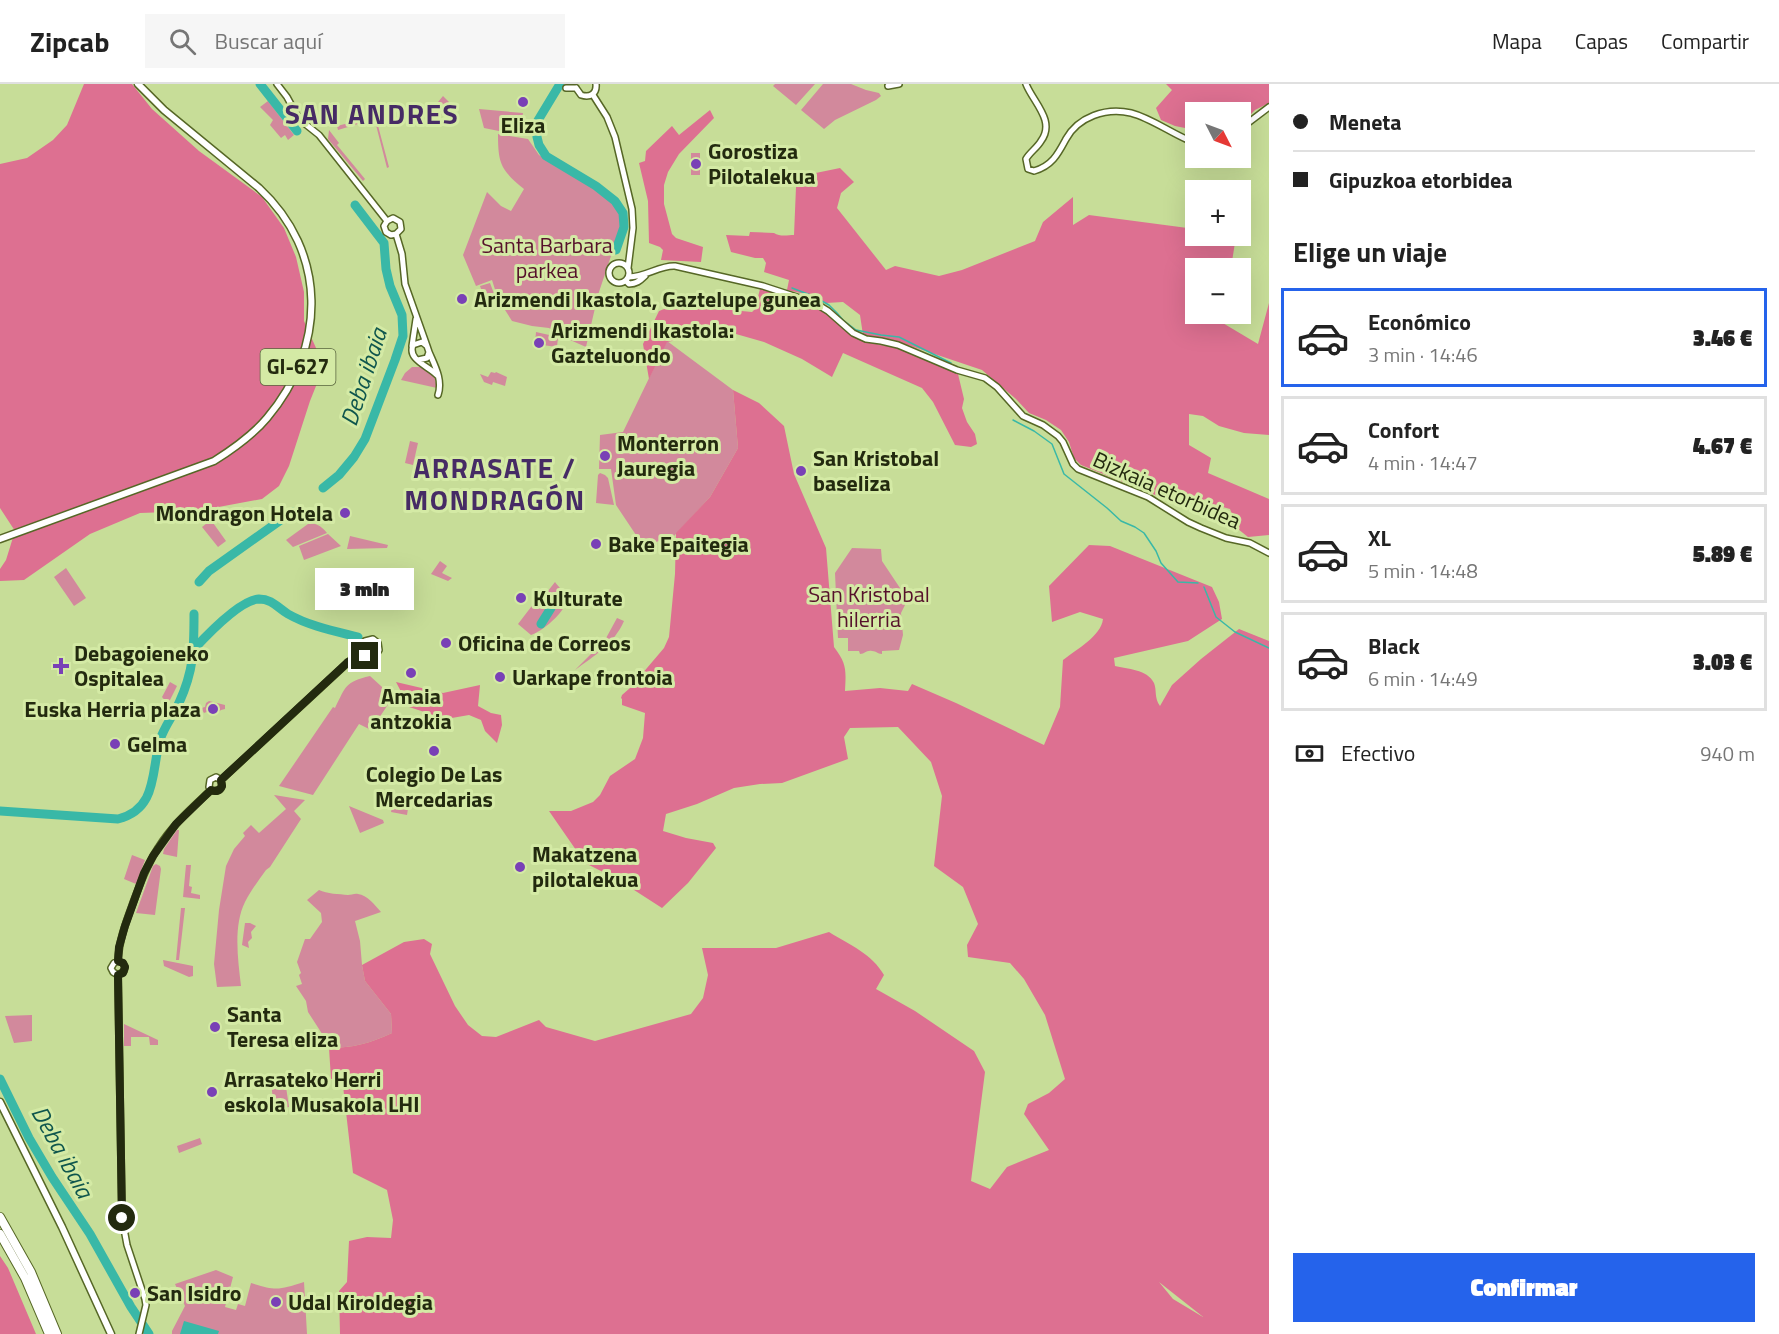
<!DOCTYPE html>
<html lang="es">
<head>
<meta charset="utf-8">
<style>
	:root { --surface:#fff; --page:#f6f6f6; --text:#222; --muted:#767676; --line:#e0e0e0; --accent:#2563eb }
	body { margin:0; font-family:"Titillium Web",sans-serif; background:var(--page); color:var(--text); height:100vh; display:flex; flex-direction:column; font-size:22px; white-space:nowrap }
	* { box-sizing:border-box; margin:0 }
	p { font-size:20px; color:var(--muted) }
	.icon { flex:none; width:33px; height:33px; fill:none; stroke:currentColor; stroke-width:2; stroke-linecap:round; stroke-linejoin:round }
	.map { position:relative; flex:1; overflow:hidden }
	.details { display:flex; flex-direction:column; background:var(--surface); width:510px }
	.details>* { flex:none }
	.top-card { display:grid; align-content:center; height:132px; padding:0 24px; background:var(--surface) }
	.needle { width:39px; rotate:132deg }
	.fabs { position:absolute; left:1185px; top:18px; display:grid; gap:12px }
	.fabs a { display:grid; place-items:center; width:66px; height:66px; border-radius:0px; background:var(--surface); box-shadow:0 6px 24px #0002; font-size:30px }
	.end { position:absolute; width:27px; height:27px; margin:-14px; border:8px solid #232a0f; background:#fff; box-shadow:0 0 0 3px #fff }
	.from { border-radius:50% }
	.bubble { position:absolute; height:42px; border-radius:0px; background:var(--surface); box-shadow:0 6px 24px #0002; font-size:20px; font-weight:800; line-height:42px; text-align:center }
	.top-card b { display:flex; align-items:center; gap:21px; height:57px; font-size:22px }
	.top-card b+b { border-top:2px solid var(--line) }
	.top-card i { width:15px; height:15px; background:var(--text) }
	ul { padding:0; list-style:none }
	li { display:flex; align-items:center; gap:18px; height:99px; margin:0 12px 9px; padding:0 12px; border:3px solid var(--line); border-radius:0px }
	li div { flex:1 }
	li b { display:block; font-size:22px }
	li em { font-style:normal; font-weight:800 }
	li.on { border-color:var(--accent) }
	li>.icon { width:54px; height:54px; stroke-width:1.5 }
	h2 { padding:0 24px; font-size:27px; line-height:72px }
	.pay { display:flex; align-items:center; gap:15px; height:66px; padding:0 24px; font-size:22px }
	.pay p { margin-inline-start:auto }
	.cta { display:flex; gap:12px; margin-top:auto; padding:12px 24px }
	.cta a { flex:1; height:69px; border-radius:0px; background:var(--accent); color:#fff; font-size:24px; font-weight:800; line-height:69px; text-align:center }
	header { display:flex; align-items:center; gap:36px; box-sizing:border-box; height:84px; padding:0 30px; background:var(--surface); border-bottom:2px solid var(--line) }
	header strong { font-size:28px }
	nav { display:flex; gap:33px; margin-inline-start:auto; font-size:21px }
	.search { width:420px; height:54px; background:var(--page); display:flex; align-items:center; gap:15px; box-sizing:border-box; padding:0 21px; border-radius:0px; color:var(--muted); font-size:22px }
	main { display:flex; flex:1; min-height:0 }
	.map>svg:first-child { display:block }
</style>
</head>
<body>
<header>
<strong>Zipcab</strong>
<div class="search"><svg class="icon" aria-label="search" viewBox="0 0 24 24"><circle cx="10" cy="10" r="6"/><path d="M15 15l6 6"/></svg>Buscar aquí</div>
<nav><a>Mapa</a><a>Capas</a><a>Compartir</a></nav>
</header>
<main>
<div class="map">
<svg width="1269" height="1250" viewBox="0 0 1269 1250">
	<rect width="100%" height="100%" fill="#c7dd98"/>
	<path fill="#d2899c" d="M775,0h40l-19,21 -23,-19z
		M823,0h28l15,6 13,3 2,3 -5,4 -41,20 -11,9 -23,-19z
		M443,12l12,12 -29,14 7,-14z
		M268,17l26,34 -6,5 -3,-5 -4,3 -11,-13 3,-5 -13,-13z
		M479,25l44,4 -4,22 -35,-7z
		M372,33l2,5h3l12,45 -2,1 -11,-43 -6,2 -2,-6 -30,9 -1,-4z
		M329,46l10,13 -2,2 28,34 -2,2 -35,-42z
		M498,50l30,5 11,16 60,37 16,13 4,8 3,16 -3,11 -6,10 -15,45 -12,52 -25,-11 -12,-8 -17,-2 -20,-5 -14,-22 -6,-19 -16,6 -13,-31 24,-63 14,14 10,5 13,-22c-23,-19 -26,-25 -26,-55z
		M691,69h9v22h-9z
		M490,199l6,16 -10,4 -6,-17z
		M536,248l22,5 -1,10 -22,-3z
		M667,257l66,49 5,58 -28,49 -36,39 -27,9 -7,-4 -24,-36 -5,-36h-12l1,-34 23,-3z
		M412,283h10l12,8 3,13 -36,-8 4,-7z
		M491,288l4,1 1,-1 11,5 -2,9 -12,-4 -1,3 -8,-3 -4,-8 8,3z
		M410,357l8,2 -5,22 -8,-2z
		M600,389l5,2 3,3 6,27 -18,-2 2,-28z
		M211,436l15,21 -8,6 -16,-20z
		M308,440c8,-2 14,3 19,9l-34,14 -7,-7z
		M328,450l13,12 -37,14 -5,-14z
		M350,452l38,9 -1,3 -40,1z
		M852,464l29,1 1,12 18,27v10l3,1 2,6 -4,8 2,22 -4,15 -17,1v3c-5,0 -5,-3 -10,-3 -6,-1 -7,3 -12,3l-1,-3h-11v-13h-10l-3,-65z
		M440,477l7,5 -5,7 10,5 -4,3 -17,-7z
		M66,484l20,30 -12,8 -20,-29z
		M555,498c3,4 10,11 11,16 2,13 -25,34 -35,37l-13,-11 23,-30 3,2z
		M617,534l7,3c-10,23 -30,35 -49,49l30,-30z
		M370,592l23,21 -22,33 -12,-6 -46,71 -34,-9 54,-79 2,1c11,-22 10,-26 35,-32z
		M170,598l7,4 -9,18 -6,-7z
		M209,617l16,4v4l-4,1 -6,5 -6,-4 -5,2 -3,-5 4,-1 1,-4z
		M395,710l11,2 -1,5 4,1 -2,13 -16,-3z
		M274,711l31,5 -11,11 7,8 -31,48 -4,3c-7,10 -15,20 -21,32 -12,24 -7,58 -4,84l-24,1 -3,-23 5,-54 7,-44 8,-17 11,-13 -2,-3 8,-8 8,8 27,-24z
		M349,722l34,14 1,3 -24,10z
		M177,746h2l-2,27 -14,-3 1,-5z
		M132,771l13,5 -9,24 -12,-5z
		M156,780l4,2 1,3 -6,46 -19,-2 17,-47z
		M186,781h5l-2,21 3,1 -1,6 9,2v4l-17,-2z
		M319,806c8,4 20,4 29,5 3,0 7,-2 10,-1 9,1 17,11 23,18l-26,9 5,20 2,24 3,16 26,33 1,19c-21,10 -40,15 -63,15l-1,-5 -20,-31 -2,-11 -10,-15 6,-2 -3,-9 2,-2 -4,-11 8,-23h5l12,-17 -1,-9 -14,-13z
		M181,824h4l-6,52h-3z
		M245,839h5l6,3 -5,6 1,6 -4,4 1,6 -7,-3z
		M163,876l30,6v10l-4,1 -25,-11z
		M32,931v26l-18,2 -9,-27z
		M124,940l34,16v5h-8l-1,-8h-18v9h-7z
		M285,996l4,27 -15,2 -3,-27z
		M200,1054l2,6 -23,9 -2,-7z
		M216,1186l17,7 -8,30 11,3 2,-6 7,2 6,-23c25,8 28,7 53,-1l3,52h-135v-3l13,-25 -10,-22z"/>
	<path fill="#dd7091" fill-rule="evenodd" d="M84,0h48l20,25 47,42 63,46 22,31 12,29 8,35v29l20,45 -14,35 -21,65 -10,20 -17,13 -65,12 -57,2 -50,21 -66,46 -24,1v-12l6,-9 9,-29 -15,-23v-344l27,-6 26,-18 14,-15z
		M1166,0h103v19l-14,7 -14,14 -1,-12h-44l-1,18 -20,-4 -14,-6 -5,-12 16,-18z
		M710,26l4,8 -35,36 -11,18 -4,13v19l8,30 4,4 27,9 -2,15 -40,-2 2,-10 -3,-3 -11,-4 -1,-42 -9,-38 6,-2 1,-10 26,-25 7,9z
		M840,84l14,14 -13,11 -4,15 49,62 9,-4 44,10 23,-6 73,-29 8,-19 30,-25v28l16,-10 106,14 1,7h40l-5,32h-35v46h21l-1,5 42,25 11,-41v132l-25,-2 -25,-7 -16,-10 -14,-2v31l22,13 -3,15 61,26v36l-21,2 -10,-8 -8,-20 -18,-5 -6,-5 -19,6h-7l-99,-40 -7,-7 -5,-16 -8,-12 -15,-10 -17,-7 -13,-14 -34,-29 -89,-30 -30,-5 -3,-20 -17,-13 -17,1 -12,-7 -27,-6 2,-10 -25,-8 2,-9 -3,-5h-8l-24,-6 -5,-17 23,1 1,-4 24,1c6,4 14,2 20,2l2,-48 10,-12z
		M760,205l45,12 15,7 38,29 22,8 15,2 63,27 6,25 -2,9 5,14 8,12 2,10 -6,3 -16,-2 -22,-43 -11,-14 -79,-35 -11,24 -30,-18 -38,-17 -49,-14 -28,5 -15,8 -5,1 -18,37 -6,-35 16,-33 23,-9 39,7 31,3 3,-3z
		M733,306l26,13 25,23 10,48 32,74 8,99c13,17 12,23 11,44l35,-3 28,3 4,-7 44,19 88,42 16,-38 3,-47c14,-11 38,-24 40,-41l-23,-7 -28,10 -3,-36 40,-41 21,1 102,41 7,15 3,17 -34,22 -74,17 1,8c12,3 32,3 39,17 3,7 0,15 6,23l12,-21 29,-26 38,-30 30,12v693h-929l-1,-43 8,-9 2,-41 18,-4 24,1 2,-18 -6,-30 -34,-17 -11,-96 -11,2 -2,-31c23,0 42,-5 63,-15l-1,-19 -26,-33 -3,-16 42,-23 20,-3 8,5 -2,10 25,52 13,19 14,11 14,1 43,-17 7,7 49,14 96,-27 12,-16 5,-23 -6,-27h74l53,-16c21,13 43,22 55,43l-8,14 39,22 59,40 11,21 -14,109 19,8 17,-22 42,-17 -25,-36 4,-10 21,-11 16,-14 -20,-64 -21,-36 -14,-16 -42,-6 -1,-12 11,-21 -15,-37 -29,-21 8,-70 -11,-34 -33,-35 -48,1 -6,9 4,22 -66,24 -22,1 -26,4 -37,16 -31,10 -3,17 23,7 27,5 3,5 -28,35 -26,25 -45,-29 -32,-16 -36,-52h22l22,-9 7,-7 10,-19 25,-17 8,-21 2,-25 -23,-8v-6l-1,-1 1,-3 8,-7 34,-40 5,-11 6,-63 1,-41 34,-36 28,-49zM1159,1198l43,34 1,1 -30,-18z
		M396,598l47,11 37,-8 -2,21 13,7 10,2 1,10 -5,18 -12,-12 -4,-11 -12,-5 -23,4 -37,-12z
		M0,1172l8,12 28,66h-36z"/>
	<path fill="#39b8a7" d="M184,1237l35,10 -1,3h-38z"/>
	<g fill="none" stroke-linecap="round" stroke-linejoin="round">
		<path stroke="#39b8a7" stroke-width="1.5" d="M792,204l21,8 16,9 8,8 6,7 13,10 25,5 18,2 52,26
			M1013,336l21,11 18,13 12,30 43,34 14,13 14,6 9,6 12,18 5,12 17,19 20,1
			M1204,503l12,30 19,15 34,16"/>
		<path stroke="#39b8a7" stroke-width="9" d="M260,0l37,47
			M560,0l-23,38v15l2,8 7,11 50,30 19,15 8,12 1,14 -8,23
			M323,404l16,-13 15,-18 11,-18 30,-79 8,-24 -1,-21 -12,-29 -4,-17 -2,-26 -29,-38
			M199,498l10,-11 83,-59
			M541,540l10,-16
			M194,565c13,-14 46,-49 65,-50 13,0 19,9 29,15 21,12 46,17 70,23
			M0,727l118,8c40,-10 33,-48 42,-79 4,-13 13,-24 19,-37 15,-33 15,-53 15,-89
			M0,995l29,59 23,39 38,57 41,73 18,27"/>
		<defs>
			<path id="tertiary" d="M277,0l10,13 12,22 20,16 68,86
				M1026,0c7,18 30,37 15,57 -4,7 -11,11 -15,18l2,10 6,2c18,-5 24,-17 32,-32 12,-22 40,-32 65,-26 19,5 37,18 55,26l10,2
				M888,2l11,-2
				M566,4h10
				M576,4l5,7c9,3 16,-1 15,-11
				M593,11l14,22 8,20 17,72 1,19 -5,40
				M1240,45l29,-22
				M387,137l6,-3 7,4 1,7 -5,5
				M387,137l-3,5 2,6 5,3 5,-1
				M396,150l6,20 3,30 22,62
				M609 189a10 10 0 1 1 20 0a10 10 0 1 1-20 0Z
				M629,193c17,0 31,-12 46,-11l88,20 52,17 13,8 25,22 13,6 15,2 17,4 59,25 28,8 12,9 26,29 20,9 15,11 5,6 10,22 5,5 70,28 40,25 13,6 25,10 24,5 19,10
				M626,197l3,3c7,0 11,-3 16,-8
				M412,262l4,-27
				M429,268c6,14 14,28 9,43
				M418,276l9,-2 2,-6 -2,-6 -5,-4 -9,3c-6,15 16,21 25,31
				M221,696l135,-125 9,-14 8,-2 5,4 1,7 -4,6 -5,1 -5,-1 -17,6
				M211,706l-2,-3 1,-7 6,-3 5,3
				M211,706c5,2 9,1 11,-4l-1,-6
				M118,877c1,-21 8,-39 15,-58 7,-19 14,-38 25,-55 14,-23 34,-40 53,-58
				M118,877l5,2 2,4 -1,4 -6,4
				M118,877l-4,2 -3,5 2,4 5,3
				M118,891l4,243 5,27 18,54 1,6 -7,29"/>
			<path id="primary" d="M0,455l214,-78c19,-12 38,-25 53,-43 60,-71 61,-166 -8,-230l-95,-78 -26,-26
				M0,1018l62,125 49,107"/>
			<path id="motorway" d="M0,1133l31,55 26,62
				M0,1150l25,44 24,56"/>
		</defs>
		<use href="#tertiary" stroke="#566726" stroke-width="8"/>
		<use href="#primary" stroke="#566726" stroke-width="9"/>
		<use href="#motorway" stroke="#566726" stroke-width="10"/>
		<use href="#tertiary" stroke="#fff" stroke-width="5"/>
		<use href="#primary" stroke="#fff" stroke-width="6"/>
		<use href="#motorway" stroke="#fff" stroke-width="8"/>
	</g>
	<g fill="none" stroke-linecap="round" stroke-linejoin="round">
		<path stroke="#232a0f" stroke-width="8" d="M122,1134l-4,-243 5,-2 2,-6 -2,-4 -5,-2 1,-14 6,-21 19,-53 9,-17 23,-32 35,-34c5,2 9,1 11,-4l-1,-6 2,-2 125,-116 17,-6"/>
	</g>
	<g fill="#7940b6" stroke="#d4eaa5" stroke-width="2">
		<circle cx="523" cy="18" r="6"/>
		<circle cx="696" cy="80" r="6"/>
		<circle cx="462" cy="215" r="6"/>
		<circle cx="539" cy="259" r="6"/>
		<circle cx="605" cy="372" r="6"/>
		<circle cx="801" cy="387" r="6"/>
		<circle cx="345" cy="429" r="6"/>
		<circle cx="596" cy="460" r="6"/>
		<circle cx="521" cy="514" r="6"/>
		<circle cx="446" cy="559" r="6"/>
		<path d="M58 573h6v6h6v6h-6v6h-6v-6h-6v-6h6z"/>
		<circle cx="411" cy="589" r="6"/>
		<circle cx="500" cy="593" r="6"/>
		<circle cx="213" cy="625" r="6"/>
		<circle cx="115" cy="660" r="6"/>
		<circle cx="434" cy="667" r="6"/>
		<circle cx="520" cy="783" r="6"/>
		<circle cx="215" cy="943" r="6"/>
		<circle cx="212" cy="1008" r="6"/>
		<circle cx="135" cy="1209" r="6"/>
		<circle cx="276" cy="1218" r="6"/>
	</g>
	<g text-anchor="middle" stroke-width="6" stroke-linejoin="round" paint-order="stroke">
		<rect fill="#d4eaa5" stroke="#58643c" stroke-width="1.5" x="260.5" y="265" width="75" height="36" rx="4.5"/>
		<g font-size="21" font-weight="bold" fill="#232a0f">
			<text x="298" y="290">GI-627</text>
		</g>
		<g font-size="22" font-weight="bold" fill="#232a0f" stroke="#d4eaa5" text-anchor="start">
			<text x="523" y="49" text-anchor="middle">Eliza</text>
			<text x="708" y="75">Gorostiza<tspan x="708" dy="25">Pilotalekua</tspan></text>
			<text x="474" y="223">Arizmendi Ikastola, Gaztelupe gunea</text>
			<text x="551" y="254">Arizmendi Ikastola:<tspan x="551" dy="25">Gazteluondo</tspan></text>
			<text x="617" y="367">Monterron<tspan x="617" dy="25">Jauregia</tspan></text>
			<text x="813" y="382">San Kristobal<tspan x="813" dy="25">baseliza</tspan></text>
			<text x="333" y="437" text-anchor="end">Mondragon Hotela</text>
			<text x="608" y="468">Bake Epaitegia</text>
			<text x="533" y="522">Kulturate</text>
			<text x="458" y="567">Oficina de Correos</text>
			<text x="74" y="577">Debagoieneko<tspan x="74" dy="25">Ospitalea</tspan></text>
			<text x="512" y="601">Uarkape frontoia</text>
			<text x="411" y="620" text-anchor="middle">Amaia<tspan x="411" dy="25">antzokia</tspan></text>
			<text x="201" y="633" text-anchor="end">Euska Herria plaza</text>
			<text x="127" y="668">Gelma</text>
			<text x="434" y="698" text-anchor="middle">Colegio De Las<tspan x="434" dy="25">Mercedarias</tspan></text>
			<text x="532" y="778">Makatzena<tspan x="532" dy="25">pilotalekua</tspan></text>
			<text x="227" y="938">Santa<tspan x="227" dy="25">Teresa eliza</tspan></text>
			<text x="224" y="1003">Arrasateko Herri<tspan x="224" dy="25">eskola Musakola LHI</tspan></text>
			<text x="147" y="1217">San Isidro</text>
			<text x="288" y="1226">Udal Kiroldegia</text>
		</g>
		<g font-size="22" fill="#56112b" stroke="#d4eaa5">
			<text x="547" y="169">Santa Barbara<tspan x="547" dy="25">parkea</tspan></text>
			<text x="869" y="518">San Kristobal<tspan x="869" dy="25">hilerria</tspan></text>
		</g>
		<g font-size="22" fill="#232a0f" stroke="#d4eaa5">
			<text transform="translate(1167 406) rotate(24)" y="8">Bizkaia etorbidea</text>
		</g>
		<g font-size="24" font-style="italic" fill="#0f564d" stroke="#d4eaa5">
			<text transform="translate(364 293) rotate(-72)" y="8">Deba ibaia</text>
			<text transform="translate(62 1068) rotate(61)" y="8">Deba ibaia</text>
		</g>
		<g font-size="28" font-weight="bold" letter-spacing="1.5" fill="#462b65" stroke="#d4eaa5">
			<text x="372" y="40">SAN ANDRES</text>
			<text x="495" y="394">ARRASATE /<tspan x="495" dy="32">MONDRAGÓN</tspan></text>
		</g>
	</g>
</svg>
<div class="fabs">
<a><svg class="needle" viewBox="-14 -14 28 28"><path d="M0-13l5 13h-10z" fill="#e53935"/><path d="M0 13l5-13h-10z" fill="#767676"/></svg></a>
<a>+</a>
<a>−</a>
</div>
<i class="end from" style="left:122px;top:1134px"></i>
<i class="end" style="left:365px;top:572px"></i>
<div class="bubble" style="left:315px;top:484px;width:99px">3 min</div>
</div>
<section class="details">
<div class="top-card">
<b><i class="from"></i>Meneta</b>
<b><i></i>Gipuzkoa etorbidea</b>
</div>
<h2>Elige un viaje</h2>
<ul>
<li class="on"><svg class="icon" aria-label="car" viewBox="0 0 24 24"><path d="M5 17H2v-5l4-1 3-4h7l3 4 3 1v5h-3M9 17h6M6 11h13"/><circle cx="7" cy="17" r="2"/><circle cx="17" cy="17" r="2"/></svg><div><b>Económico</b><p>3 min · 14:46</p></div><em>3.46 €</em></li>
<li><svg class="icon" aria-label="car" viewBox="0 0 24 24"><path d="M5 17H2v-5l4-1 3-4h7l3 4 3 1v5h-3M9 17h6M6 11h13"/><circle cx="7" cy="17" r="2"/><circle cx="17" cy="17" r="2"/></svg><div><b>Confort</b><p>4 min · 14:47</p></div><em>4.67 €</em></li>
<li><svg class="icon" aria-label="car" viewBox="0 0 24 24"><path d="M5 17H2v-5l4-1 3-4h7l3 4 3 1v5h-3M9 17h6M6 11h13"/><circle cx="7" cy="17" r="2"/><circle cx="17" cy="17" r="2"/></svg><div><b>XL</b><p>5 min · 14:48</p></div><em>5.89 €</em></li>
<li><svg class="icon" aria-label="car" viewBox="0 0 24 24"><path d="M5 17H2v-5l4-1 3-4h7l3 4 3 1v5h-3M9 17h6M6 11h13"/><circle cx="7" cy="17" r="2"/><circle cx="17" cy="17" r="2"/></svg><div><b>Black</b><p>6 min · 14:49</p></div><em>3.03 €</em></li>
</ul>
<div class="pay"><svg class="icon" aria-label="cash" viewBox="0 0 24 24"><path d="M3 7h18v10H3z"/><circle cx="12" cy="12" r="2"/></svg>Efectivo<p>940 m</p></div>
<div class="cta"><a>Confirmar</a></div>
</section>
</main>
</body>
</html>
